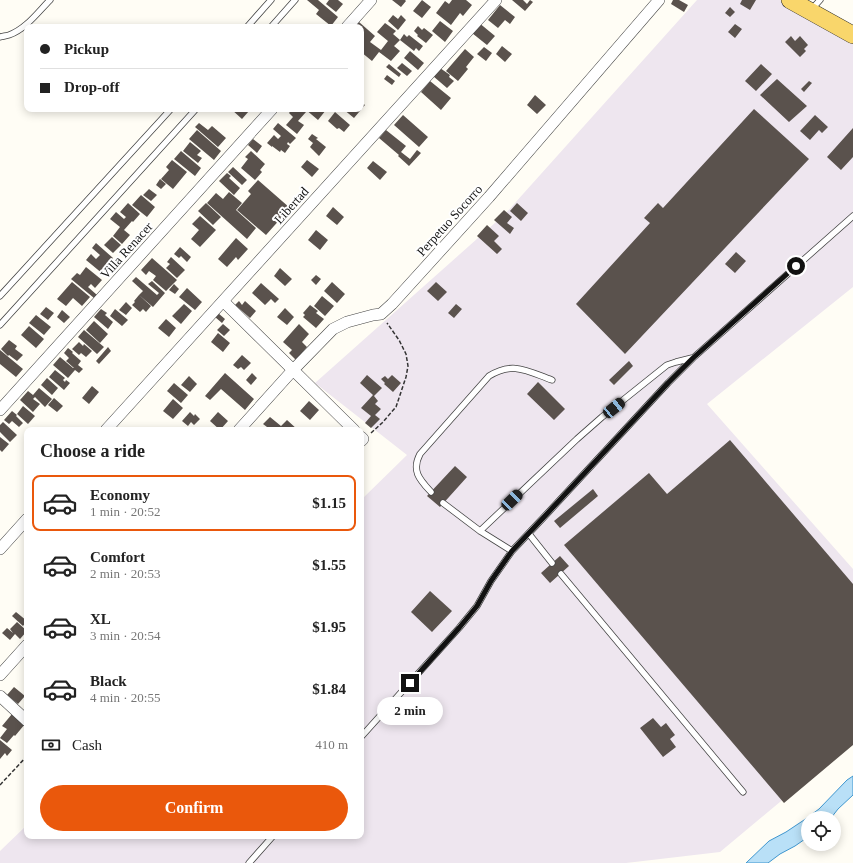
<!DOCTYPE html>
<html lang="en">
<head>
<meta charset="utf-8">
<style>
	:root { --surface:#fff; --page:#f2f2f2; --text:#222; --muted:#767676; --line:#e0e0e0; --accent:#ea580c }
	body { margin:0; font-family:Georgia,serif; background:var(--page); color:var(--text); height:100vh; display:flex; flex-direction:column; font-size:15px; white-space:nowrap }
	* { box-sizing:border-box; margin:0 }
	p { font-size:13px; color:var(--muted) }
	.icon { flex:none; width:22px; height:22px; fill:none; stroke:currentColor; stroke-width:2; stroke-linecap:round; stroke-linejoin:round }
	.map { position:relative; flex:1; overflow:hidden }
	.details { position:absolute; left:24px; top:427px; width:340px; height:412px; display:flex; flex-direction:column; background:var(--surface); border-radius:8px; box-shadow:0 2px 10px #0003 }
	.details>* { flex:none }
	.hud { position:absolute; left:24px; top:24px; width:340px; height:88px; border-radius:8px; box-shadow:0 2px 10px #0003; display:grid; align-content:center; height:88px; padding:0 16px; background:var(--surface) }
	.buttons { position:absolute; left:801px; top:811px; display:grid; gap:8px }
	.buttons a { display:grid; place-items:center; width:40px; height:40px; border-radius:50%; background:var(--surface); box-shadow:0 2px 10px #0003; font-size:20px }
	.end { position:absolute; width:18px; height:18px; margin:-9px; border:5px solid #111; background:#fff; box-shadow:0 0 0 2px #fff }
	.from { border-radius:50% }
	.bubble { position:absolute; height:28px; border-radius:14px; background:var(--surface); box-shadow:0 2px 10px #0003; font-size:13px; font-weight:800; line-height:28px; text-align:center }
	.car { position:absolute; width:12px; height:24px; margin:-12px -6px; border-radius:5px; box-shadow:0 0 3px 1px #0007; background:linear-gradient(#222 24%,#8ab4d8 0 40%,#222 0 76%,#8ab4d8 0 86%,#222 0) }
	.hud b { display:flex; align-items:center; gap:14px; height:38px; font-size:15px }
	.hud b+b { border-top:1px solid var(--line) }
	.hud i { width:10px; height:10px; background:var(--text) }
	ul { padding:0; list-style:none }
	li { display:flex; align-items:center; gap:12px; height:56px; margin:0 8px 6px; padding:0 8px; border:2px solid transparent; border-radius:8px }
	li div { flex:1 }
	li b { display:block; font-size:15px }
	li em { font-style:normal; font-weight:800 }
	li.active { border-color:var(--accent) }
	li>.icon { width:36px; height:36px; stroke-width:1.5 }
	h2 { padding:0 16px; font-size:18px; line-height:48px }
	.pay { display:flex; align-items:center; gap:10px; height:44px; padding:0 16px; font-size:15px }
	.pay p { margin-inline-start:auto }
	.button { display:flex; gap:8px; margin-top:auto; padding:8px 16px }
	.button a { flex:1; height:46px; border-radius:24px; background:var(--accent); color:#fff; font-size:16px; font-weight:800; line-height:46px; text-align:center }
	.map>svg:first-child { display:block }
</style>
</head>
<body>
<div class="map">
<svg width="853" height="863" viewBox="0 0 853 863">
	<rect width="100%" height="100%" fill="#fffdf5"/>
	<path fill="#eee6ef" d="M697,0h86l70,41v246l-146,117 146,165v172l-133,111 -94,11h-626v-12l27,-26v11h334v-336l46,-45 -92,-72 190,-169z"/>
	<path fill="#b9e0f7" stroke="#3f96cf" d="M853,776v19l-15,14 -7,9h-23v19l-13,9 -15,8 -12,9h-22l23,-22 17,-9 18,-12 15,-11 28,-29z"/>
	<path fill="#5a524d" d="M307,0h11l20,17 -7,9 -15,-12 3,-4z
		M329,0h9l5,4 -7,8 -10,-8z
		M392,0h13l1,1 -5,6z
		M422,0l9,7 -9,11 -9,-7z
		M452,0h14l6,5 -9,11 -3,-3 -9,12 -15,-12 9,-12 4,3z
		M512,0h11l4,4 3,-4 3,2 -8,9z
		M673,0h6l9,5 -4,7 -13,-8z
		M742,0h14l-6,10 -10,-6z
		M500,5l15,12 -5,7 -5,-4 -7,8 -10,-8z
		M730,7l5,5 -5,5 -5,-4z
		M393,15l5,4 3,-4 5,5 -8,10 -10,-9z
		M440,21l13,10 -8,11 -13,-11z
		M359,22l16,14 -5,6 11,8 7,-9 -11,-9 8,-9 11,8 -3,3 7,6 -6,6 6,5 -9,10 -12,-9 -7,9 -11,-9v-25h-7z
		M478,22l17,14 -8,9 -15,-12z
		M735,24l7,5 -7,9 -7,-6z
		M418,26l4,4 2,-2 9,7 -7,8 -9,-7 1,-1 -4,-4z
		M404,34l3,3 2,-2 14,11 -4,5 -3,-3 -2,3 -14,-11z
		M791,36l4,5 5,-5 8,9 -4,4 2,2 -6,6 -15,-15z
		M502,46l10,8 -7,8 -9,-8z
		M484,47l8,6 -6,8 -9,-7z
		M465,49l9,8 -8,10 2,2 -10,12 -12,-10z
		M410,51l14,12 -6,7 -14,-12z
		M402,63l10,8 -5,5 -10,-8z
		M389,64l12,10 -2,3 -13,-10z
		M761,64l11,10 -16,17 -11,-10z
		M440,68l10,7 -1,2 5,4 -7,7 -14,-12z
		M387,75l8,6 -3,4 -8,-6z
		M777,79l30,27 -18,16 -29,-27z
		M430,81l21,17 -10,12 -20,-18z
		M809,81l3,2 -8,9 -3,-3z
		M535,95l11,10 -9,9 -10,-9z
		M361,102l4,3 -11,13 -11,-9h18z
		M231,109h16l2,2 -7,8z
		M292,109h10l4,3 -8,9 6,4 -7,9 -11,-9 7,-8 -4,-4z
		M305,109h20l1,1 -8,10z
		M754,109l55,50 -184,195 -49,-50 74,-81 -6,-5 14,-15 5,5z
		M335,112l15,13 -6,7 -5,-4 -2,1 -9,-8z
		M403,115l25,22 -9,10 -25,-22z
		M815,115l13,12 -6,6 -3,-3 -9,10 -10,-9z
		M199,123l9,7 4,-4 14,12 -8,9 -23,-20z
		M278,123l18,15 -6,6 -2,-2 -1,2 3,2 -5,7 -4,-3 -1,2 -8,-6v1l-5,-4 7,-8 4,4 3,-3 -8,-7z
		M853,128v29l-12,13 -14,-13z
		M197,130l24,21 -7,9 -25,-21z
		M386,130l20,16 -5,6 9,7 7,-9 4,3 -12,13 -11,-10 1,-1 -20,-17z
		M312,134l6,4 -2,1 10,8 -7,9 -9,-9 3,-4 -5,-4z
		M253,139l9,7 -5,7 -9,-8z
		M190,142l11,9 -4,4 5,3 -4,5 -15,-12z
		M181,151l20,17 -6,8 -21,-17z
		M251,151l14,13 -5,6 2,2 -7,8 -14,-12 7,-9 -3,-2z
		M172,160l15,12 -14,17 -12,-10 8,-9 -3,-3z
		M307,160l12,9 -7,8 -11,-10z
		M373,161l14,11 -7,8 -13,-12z
		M233,167l14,13 -5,5 -14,-13z
		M227,173l4,3 -2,2 11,10 -6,7 -15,-14z
		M160,179l6,5 -5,5 -5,-4z
		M258,180l32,28 -24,27 -29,-25 14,-16 -3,-3z
		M149,189l8,6 -6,6 -8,-6z
		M229,192l13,11 -6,7 20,18 -9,11 -40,-36 9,-10 7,6z
		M141,195l14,12 -8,10 -15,-12z
		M128,203l12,11 -7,8 -1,-1 -8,9 6,5 -8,9 -9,-8 7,-9 -10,-8 6,-7 8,7 2,-2 -6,-5z
		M206,203l15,14 -8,8 -15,-14z
		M517,203l11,10 -7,8 -11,-10z
		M333,207l11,10 -7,8 -11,-9z
		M504,210l8,7 -5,6 7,5 -4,6 -16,-14z
		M200,216l16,14 -16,17 -9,-8 8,-9 -7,-6z
		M487,225l12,11 -5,5 8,8 -5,5 -20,-18z
		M316,230l12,10 -8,10 -12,-10z
		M112,237l9,8 -8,8 -9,-8z
		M236,238l12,11 -10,11 -2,-3 -9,10 -9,-8z
		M96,243l17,15 -7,9 1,1 -4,6 -17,-14 5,-6 5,5 4,-4 -8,-7z
		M180,247l11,10 -4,5 -6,-6 -2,2 -5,-4z
		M736,252l10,9 -11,12 -10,-9z
		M171,257l14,13 -8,8 -11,-10 4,-4 -3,-2z
		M152,258l25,22 -11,11 -13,-11 3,-4 -7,-5 -3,4 -5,-5z
		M86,267l16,13 -7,8 -4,-4 -3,3 9,8 -3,3 -23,-19 6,-6 3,2z
		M280,268l12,11 -7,7 -11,-10z
		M316,275l5,4 -5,6 -5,-5z
		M136,277l21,18 2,-2 -11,-9 4,-3 13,12 -12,14 -14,-12 4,-4 -11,-10z
		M72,282l18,15 -8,9 -9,-8 -7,8 -9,-7z
		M332,282l13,12 -8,9 -13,-12z
		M436,282l11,10 -9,9 -11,-10z
		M261,283l18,16 -4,4 -4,-4 -6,6 -13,-12z
		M174,284l5,5 -4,5 -6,-4z
		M187,288l15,14 -7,8 -16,-13z
		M139,295l12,11 -5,6 -3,-3 -3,3 -8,-7 3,-3 -1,-1z
		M322,296l12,10 -9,10 -11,-10z
		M239,301l3,4 3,-4 11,10 -6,7 -15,-13z
		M126,302l6,6 -6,7 -7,-5z
		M184,304l8,7 -11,13 -9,-8z
		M456,304l6,5 -8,9 -6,-5z
		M310,305l8,6 -2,2 8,6 -8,9 -13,-11 2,-2 -2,-2z
		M46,307l8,6 -6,7 -8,-6z
		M285,308l9,9 -7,8 -10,-8z
		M101,309l6,4 -2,2 8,7 -5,7 -14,-12z
		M115,309l13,11 -6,6 -12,-10z
		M62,310l8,7 -6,6 -7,-6z
		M218,313l7,6 -3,4 -7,-6z
		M36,315l15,12 -7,8 -15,-12z
		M166,319l10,9 -7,9 -11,-9z
		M94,321l14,13 -8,9 -14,-13z
		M223,324l7,6 -6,6 -7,-6z
		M299,324l10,10 -7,8 5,5 -11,13 -7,-7 3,-3 -9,-8z
		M29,326l15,13 -8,9 -15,-13z
		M84,330l20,17 -7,7 -19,-17z
		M218,333l12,10 -7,9 -12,-10z
		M9,340l8,6 -2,3 8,6 -6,6 -8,-6 -1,1 -7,-7z
		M79,342l4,4 1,-2 8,7 -6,6 -5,-4 -2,2 -7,-6z
		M108,347l3,4 -12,13 -3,-3z
		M68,348l5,4 -1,1 9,8 -3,4 5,4 -4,4 -4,-3 -7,8 -15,-13 7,-8 13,11h1l-8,-7 3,-3 -5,-5z
		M0,350l23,19 -7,8 -16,-13z
		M242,355l9,8 -7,7 -3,-3 -3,2 -5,-4z
		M629,361l4,5 -19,19 -5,-5z
		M55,370l10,8 -2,2 2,2 1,-2 4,3 -6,7 -15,-13z
		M225,373l29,26 -9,11 -24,-21 -11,11 -5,-4z
		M252,373l5,5 -6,7 -5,-5z
		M367,375l15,13 -8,8 4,5 -3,3 6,5 -6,6 5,4 -9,9 -6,-5 6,-7 -10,-8 12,-13 -13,-12z
		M392,375l9,8 -8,9 -9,-8 1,-1 -4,-4 4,-3 3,3z
		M189,376l8,8 -7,8 -9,-7z
		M47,378l11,10 -6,7 -11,-10z
		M538,382l27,27 -11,11 -27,-26z
		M174,383l14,12 -7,8 -14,-12z
		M92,386l7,6 -10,12 -7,-6z
		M39,388l13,11 -7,8 -10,-10 -2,2 7,5 -7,8 -13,-12 8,-9 5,4z
		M54,398l9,8 -6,6 -9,-7z
		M173,399l10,9 -10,11 -10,-8z
		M309,401l10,9 -9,10 -10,-9z
		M23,406l12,10 -7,8 -11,-10z
		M12,411l5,4 -1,1 7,7 -4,4 -7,-6 -3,3 -5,-4z
		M190,412l4,4 1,-2 5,5 -6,6 -3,-3 -3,4 -6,-5z
		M218,412l10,9 -8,9 -10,-9z
		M270,417l11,9 6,-6 11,10h-12l-2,-1 -1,1h-18l2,-3 -4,-3z
		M3,422l14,13 -7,7 -10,-10v-7z
		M0,437l9,7 -7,8 -2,-2z
		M730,440l123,144v161l-69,58 -220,-258 85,-72 18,21z
		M455,466l12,11 -27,30 -13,-11z
		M593,489l5,7 -38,32 -6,-7z
		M560,556l9,10 -19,17 -9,-10z
		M430,591l22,20 -20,21 -21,-20z
		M16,612l11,9 -4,5 -11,-10z
		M17,622l10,9 -7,8 -5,-5 -5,6 -8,-7 5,-5 6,5 -3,-4z
		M14,687l11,9 -7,8 -11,-9z
		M12,714l13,10 -10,12 -1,-1 -7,8 -7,-5 7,-9 -5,-3z
		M653,718l8,9 5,-4 9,12 -5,4 6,8 -13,10 -23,-29z
		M0,740l12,10 -5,6 -2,-3 -5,6z"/>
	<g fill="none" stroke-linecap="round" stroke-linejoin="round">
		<defs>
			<path id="service" d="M811,10l9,-10
				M247,27l24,-27
				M271,27l24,-27
				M0,37c3,-1 6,-1 9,-2 17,-6 29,-23 41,-35
				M0,296l171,-187
				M0,325l196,-216
				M431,492c-11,-12 -20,-21 -11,-38l69,-78c24,-15 38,-5 63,4
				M443,503l37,28 32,20
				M480,531l97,-92 25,-22 65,-52 9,-3 16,-4
				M529,534l23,29
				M561,574l182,218
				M361,737l98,-109 18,-22 14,-25 21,-30 32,-34 124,-134 25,-25 160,-142
				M249,863l24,-27"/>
			<path id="minor" d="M347,27l24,-27
				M223,301l131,129
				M0,410l272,-301
				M106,430l390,-430
				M239,430l54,-60 40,-41 14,-7 26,-7 8,-1 11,-10 97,-107 170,-197
				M361,437l2,2 -2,2
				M0,549l27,-30
				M0,675l27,-30
				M0,696l27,25"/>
			<path id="primary" d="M790,0l63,35"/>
		</defs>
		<use href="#service" stroke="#444" stroke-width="7"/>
		<use href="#minor" stroke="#444" stroke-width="12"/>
		<use href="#primary" stroke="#222" stroke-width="18"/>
		<path stroke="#333" stroke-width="1.5" stroke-dasharray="4 2" stroke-linecap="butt" d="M371,433l11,-10 14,-16 10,-30 2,-11 -2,-12 -7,-14 -12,-17
			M0,785l27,-29"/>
		<use href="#service" stroke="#fff" stroke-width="5.5"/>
		<use href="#minor" stroke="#fff" stroke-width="11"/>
		<use href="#primary" stroke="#f9d66b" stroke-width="17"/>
	</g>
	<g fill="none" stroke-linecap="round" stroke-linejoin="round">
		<path stroke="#111" stroke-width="5" d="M410,683l49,-55 18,-22 14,-25 21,-30 32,-34 124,-134 25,-25 103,-92"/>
	</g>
	<g text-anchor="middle" stroke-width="4" stroke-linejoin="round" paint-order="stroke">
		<g font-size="13" fill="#111" stroke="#fff">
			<text transform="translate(291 205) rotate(-48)" y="5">Libertad</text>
			<text transform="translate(449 220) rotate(-48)" y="5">Perpetuo Socorro</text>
			<text transform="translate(126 250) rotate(-48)" y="5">Villa Renacer</text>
		</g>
	</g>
</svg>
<div class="buttons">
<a><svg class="icon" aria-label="locate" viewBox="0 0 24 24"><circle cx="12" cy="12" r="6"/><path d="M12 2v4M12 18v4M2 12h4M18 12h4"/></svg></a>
</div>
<i class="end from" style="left:796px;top:266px"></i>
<i class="end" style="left:410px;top:683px"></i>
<div class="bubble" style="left:377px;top:697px;width:66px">2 min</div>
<i class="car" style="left:614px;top:408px;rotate:51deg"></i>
<i class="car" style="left:512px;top:500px;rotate:46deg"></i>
<div class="hud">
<b><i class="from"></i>Pickup</b>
<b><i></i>Drop-off</b>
</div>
<section class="details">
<h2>Choose a ride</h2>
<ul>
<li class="active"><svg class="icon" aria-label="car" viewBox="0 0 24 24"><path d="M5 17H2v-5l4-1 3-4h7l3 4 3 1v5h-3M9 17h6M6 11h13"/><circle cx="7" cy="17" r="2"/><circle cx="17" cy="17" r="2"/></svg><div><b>Economy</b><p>1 min · 20:52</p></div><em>$1.15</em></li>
<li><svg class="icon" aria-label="car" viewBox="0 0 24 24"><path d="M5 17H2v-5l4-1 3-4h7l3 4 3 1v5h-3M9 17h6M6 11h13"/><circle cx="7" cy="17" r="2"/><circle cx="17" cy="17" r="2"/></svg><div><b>Comfort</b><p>2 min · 20:53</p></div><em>$1.55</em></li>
<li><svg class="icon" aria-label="car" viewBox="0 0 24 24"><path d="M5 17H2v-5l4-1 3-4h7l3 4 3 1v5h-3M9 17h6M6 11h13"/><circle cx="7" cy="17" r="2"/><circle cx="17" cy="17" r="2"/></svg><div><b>XL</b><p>3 min · 20:54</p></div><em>$1.95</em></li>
<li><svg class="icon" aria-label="car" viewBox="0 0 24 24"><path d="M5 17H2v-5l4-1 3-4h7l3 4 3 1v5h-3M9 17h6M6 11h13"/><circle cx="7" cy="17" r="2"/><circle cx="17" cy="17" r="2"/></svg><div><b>Black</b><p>4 min · 20:55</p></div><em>$1.84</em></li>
</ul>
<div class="pay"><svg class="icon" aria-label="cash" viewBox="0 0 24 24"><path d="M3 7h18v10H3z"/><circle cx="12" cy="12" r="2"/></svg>Cash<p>410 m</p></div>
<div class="button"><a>Confirm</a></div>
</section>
</div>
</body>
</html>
